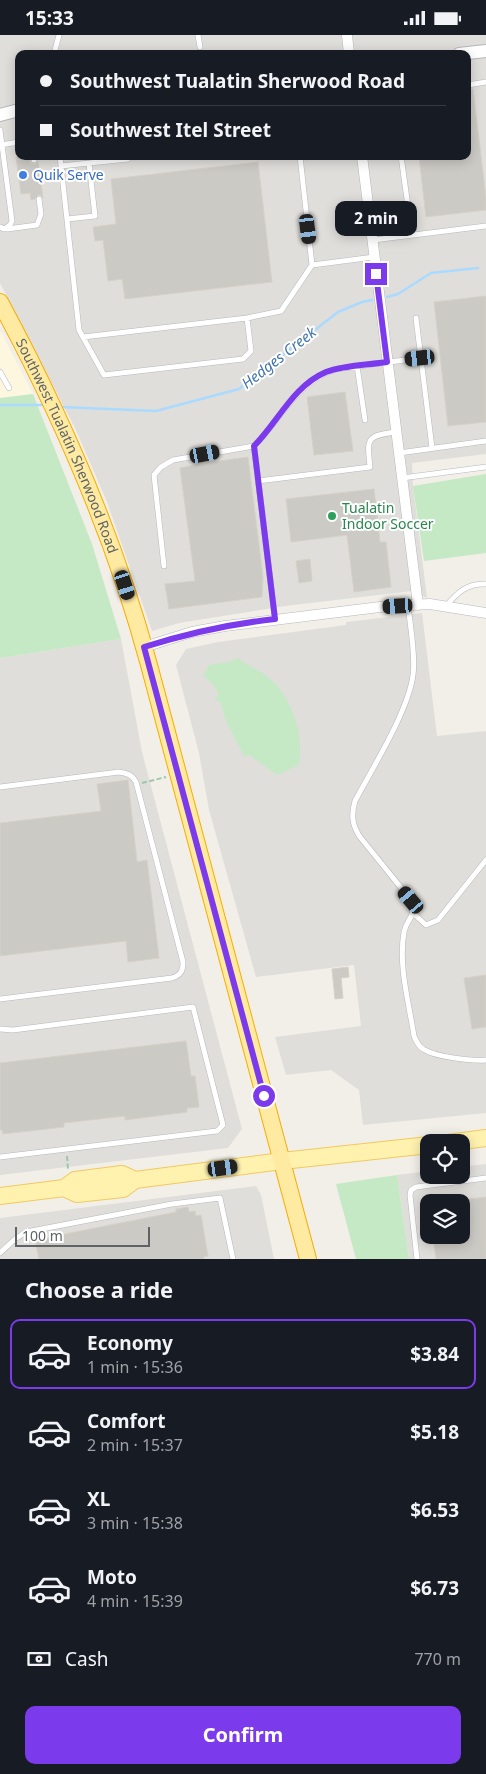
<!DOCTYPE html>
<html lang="en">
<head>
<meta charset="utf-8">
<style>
	:root { --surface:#171b24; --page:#242831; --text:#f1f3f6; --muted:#9ea1a6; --line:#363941; --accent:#7c3aed }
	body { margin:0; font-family:"Noto Sans",sans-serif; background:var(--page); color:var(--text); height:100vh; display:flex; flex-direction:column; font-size:19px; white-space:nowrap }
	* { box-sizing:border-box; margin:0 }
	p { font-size:16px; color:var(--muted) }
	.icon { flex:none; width:28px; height:28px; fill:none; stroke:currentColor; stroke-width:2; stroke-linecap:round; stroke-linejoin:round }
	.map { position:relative; height:1224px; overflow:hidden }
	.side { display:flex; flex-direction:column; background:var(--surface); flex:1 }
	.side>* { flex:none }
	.hud { position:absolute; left:15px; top:15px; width:456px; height:110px; border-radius:10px; box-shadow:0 2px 12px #0003; display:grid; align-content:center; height:110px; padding:0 25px; background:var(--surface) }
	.tools { position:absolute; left:420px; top:1099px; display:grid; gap:10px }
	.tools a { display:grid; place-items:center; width:50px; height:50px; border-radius:10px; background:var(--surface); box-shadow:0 2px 12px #0003; font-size:25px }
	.scale { position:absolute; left:15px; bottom:12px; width:135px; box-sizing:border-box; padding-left:5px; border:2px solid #5f6368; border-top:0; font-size:14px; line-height:18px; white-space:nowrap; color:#5f6368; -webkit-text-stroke:4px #fff; paint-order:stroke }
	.end { position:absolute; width:22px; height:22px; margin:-11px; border:6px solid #7c3aed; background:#fff; box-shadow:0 0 0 2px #fff }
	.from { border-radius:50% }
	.bubble { position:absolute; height:35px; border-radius:10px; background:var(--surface); box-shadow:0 2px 12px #0003; font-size:16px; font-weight:700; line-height:35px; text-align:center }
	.car { position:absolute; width:15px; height:30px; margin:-15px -8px; border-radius:6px; box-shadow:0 0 4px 1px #0007; background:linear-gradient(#222 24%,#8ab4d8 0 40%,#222 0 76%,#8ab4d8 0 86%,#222 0) }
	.hud b { display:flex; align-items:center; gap:18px; height:48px; font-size:19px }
	.hud b+b { border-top:1px solid var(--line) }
	.hud i { width:12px; height:12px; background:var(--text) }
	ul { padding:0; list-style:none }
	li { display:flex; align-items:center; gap:15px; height:70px; margin:0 10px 8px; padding:0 15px; border:2px solid transparent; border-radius:10px }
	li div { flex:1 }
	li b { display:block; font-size:19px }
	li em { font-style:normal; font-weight:700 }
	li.current { border-color:var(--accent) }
	li>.icon { width:45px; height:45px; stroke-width:1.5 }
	h2 { padding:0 25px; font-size:22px; line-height:60px }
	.pay { display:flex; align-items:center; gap:12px; height:55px; padding:0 25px; font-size:19px }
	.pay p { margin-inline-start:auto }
	.button { display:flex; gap:10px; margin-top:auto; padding:10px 25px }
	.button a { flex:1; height:58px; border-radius:10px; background:var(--accent); color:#fff; font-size:20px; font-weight:700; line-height:58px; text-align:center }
	.status { display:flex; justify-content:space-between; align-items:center; height:35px; padding:0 25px; background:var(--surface); direction:ltr }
	.status svg { height:14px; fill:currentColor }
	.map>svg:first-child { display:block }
</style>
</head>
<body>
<div class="status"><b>15:33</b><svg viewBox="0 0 49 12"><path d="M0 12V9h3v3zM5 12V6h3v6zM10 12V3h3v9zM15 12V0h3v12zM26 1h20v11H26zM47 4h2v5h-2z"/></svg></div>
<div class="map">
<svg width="486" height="1224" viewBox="0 0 486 1224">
	<rect width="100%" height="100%" fill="#f1efe8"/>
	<path fill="#fef7e0" d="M0,295l33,64 -33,4z"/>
	<path fill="#e0deda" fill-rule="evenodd" d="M0,0h486v419l-74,9 1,23 14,112 -15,-7 -127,15 -106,17 -27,8 -45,-129 -31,-72 -76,-147zM19,19h449v102h-449z
		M422,578l15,123 49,-5v382l-123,12 -4,-35 -28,-20 -45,5 -11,-38 86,-11 -7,-61 -98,12 -47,-167 -10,-57 -23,-88 10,-16 32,-7 128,-17v-3z
		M121,604l21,113 100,377 -14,19 -228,27v-517z
		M486,1129v95h-77l-12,-84 32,-4v4h32v-8zM429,1168h32v32h-32z
		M256,1151l5,9 13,64h-274v-41z"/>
	<path fill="#c5e8c5" d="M33,359l59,150 29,95 -121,19v-260z
		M486,439v79l-62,8 -11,-75z
		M238,623c9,8 22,12 32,21 23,19 34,58 29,86l-22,10 -28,-20 -5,1 -18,-35 -6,-20h-4l-1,-4 4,-1c-2,-8 -9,-15 -16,-20l6,-11 20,-3z
		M397,1140l12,84h-53l-20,-75z"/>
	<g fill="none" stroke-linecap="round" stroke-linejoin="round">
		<path stroke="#aadaff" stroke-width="2.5" d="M387,262l11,-3 33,-21 47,-5
			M0,370h44
			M61,372l95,4 83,-22 99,-77 24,-10 10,-2"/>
	</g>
	<path fill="#cccac5" stroke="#d6d1c6" d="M468,54h5l13,109v12l-60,7 -7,-61h49z
		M30,121v6l2,2h4l2,-3 5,37 -2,-3h-3l-3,4 -4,1 -1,-7 -9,1 -5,-37z
		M258,127l14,120 -147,17 -3,-20 -14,2 -5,-41 -8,1 -2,-14 23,-3 -5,-45z
		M486,261v126l-38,4 -14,-124z
		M345,357l8,59 -39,4 -7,-58z
		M248,422l15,120 -1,20 -93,12 -4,-25 30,-3 -15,-113 19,-4z
		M374,454l6,53h6l5,45 -37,5 -7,-57 -56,7 -5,-43z
		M310,524l2,22 -13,2 -3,-22z
		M128,745l9,82 10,-2 12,98 -31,4 -2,-21 -126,15v-133l101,-12 -4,-27z
		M348,932l1,10 -8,1 2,20 -8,1 -3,-30z
		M486,940v52l-14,2 -8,-51z
		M186,1006l5,35h4l4,31 -12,1v4l-62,8v-4l-61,7v4l-61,7 -1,-4h-2v-67z
		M486,1162v62h-50l-3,-24h28v-35z
		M188,1172l1,5 6,-1 1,5 5,-1 7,41 -5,1 1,2h-165l-4,-19 141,-28v-3z"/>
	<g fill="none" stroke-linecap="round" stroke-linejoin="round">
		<defs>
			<path id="service" d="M198,0l2,12
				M54,19l5,-19
				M468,50l18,-3
				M0,95l12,91 -2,4 -6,4 -4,-2
				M0,110l19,-3
				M34,121v4
				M60,121l19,174 25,45 139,-16 8,-8 -4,-33 34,-7 31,-46 -12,-109
				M401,121l11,79
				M89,128l39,-4 3,-3
				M61,131l28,-3 6,53 -28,3
				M7,194l30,-4 4,-11 -2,-15
				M373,205l113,-14
				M312,230l62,-8
				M416,283l16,130
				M83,302l164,-19
				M357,331l8,54
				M0,337l9,16
				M399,418l87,-12
				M402,443l84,-11
				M258,446l112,-14c-3,-29 -4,-31 26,-35
				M164,531l-10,-91 7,-8 12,-7 81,-14
				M408,570c2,20 8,51 5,70 -5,37 -40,92 -58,126 -4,14 -3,24 5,36l51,63c6,18 -4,17 -7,32 -6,34 5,71 10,104 2,5 4,10 9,13 12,8 48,12 63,11
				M446,571c11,-13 21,-23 40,-22
				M275,584l-21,-173c27,-27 43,-65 82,-77l84,-11
				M0,752l119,-15c8,1 13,3 17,10l47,180c0,9 -2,13 -11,16l-172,21
				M414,879l12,11 12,-5 48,-60
				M0,994l13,1 180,-23 30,118 -6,6 -217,26
				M0,1218l15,-14 11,-7 146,-28 48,-6 13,61
				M417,1224l-7,-64 1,-5 5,-3 70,-9"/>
			<path id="minor" d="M347,0l2,19
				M362,121l56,449
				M144,612l48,-15 33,-6 163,-20 42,-2 56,9"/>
			<path id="tertiary" d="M459,19l27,-3
				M0,80l19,-5"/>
			<path id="primary" d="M448,1108l38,-5
				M64,1153l13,6 46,-5 12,-9 147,-19 147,-16
				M0,1161l64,-8 11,-8 47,-6 13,6"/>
			<g id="trunk">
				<path id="s1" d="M0,267c62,115 115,236 149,363l159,594"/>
			</g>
		</defs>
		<use href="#service" stroke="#b5b8bc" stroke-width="6"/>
		<use href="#minor" stroke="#b5b8bc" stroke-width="11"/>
		<use href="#tertiary" stroke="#b5b8bc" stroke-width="14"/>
		<use href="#primary" stroke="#f2c960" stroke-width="18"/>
		<use href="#trunk" stroke="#f9ab00" stroke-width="18"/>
		<path stroke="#9cc7a9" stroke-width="2" stroke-dasharray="5 2.5" stroke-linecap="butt" d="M142,748l24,-6
			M67,1121l1,13"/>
		<use href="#service" stroke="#fff" stroke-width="5"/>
		<use href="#minor" stroke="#fff" stroke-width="10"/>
		<use href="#tertiary" stroke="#fff" stroke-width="12"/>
		<use href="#primary" stroke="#fff2af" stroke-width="16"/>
		<use href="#trunk" stroke="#feeaa1" stroke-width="16"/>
	</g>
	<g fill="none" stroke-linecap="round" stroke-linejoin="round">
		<path stroke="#7c3aed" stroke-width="6" d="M264,1061l-120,-449c45,-14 85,-23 131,-28l-21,-173c24,-24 39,-60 72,-74 19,-7 42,-7 61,-10l-11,-88"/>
	</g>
	<circle fill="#3f7fe0" stroke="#fff" stroke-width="2" cx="23" cy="140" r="5"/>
	<circle fill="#2e9e5b" stroke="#fff" stroke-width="2" cx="332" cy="481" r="5"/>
	<g text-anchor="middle" stroke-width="4" stroke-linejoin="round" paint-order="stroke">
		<g font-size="14" fill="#366cbe" stroke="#fff" text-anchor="start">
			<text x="33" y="145">Quik Serve</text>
		</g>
		<g font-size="14" fill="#5f6368" stroke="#fff">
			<text dy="5" stroke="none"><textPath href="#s1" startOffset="159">Southwest Tualatin Sherwood Road</textPath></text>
		</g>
		<g font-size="14" fill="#27864d" stroke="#fff" text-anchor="start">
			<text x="342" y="478">Tualatin<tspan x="342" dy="16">Indoor Soccer</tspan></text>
		</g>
		<g font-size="15" font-style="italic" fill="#4174aa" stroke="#fff">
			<text transform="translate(279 323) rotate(-38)" y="5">Hedges Creek</text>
		</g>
	</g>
</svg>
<div class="tools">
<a><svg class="icon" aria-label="locate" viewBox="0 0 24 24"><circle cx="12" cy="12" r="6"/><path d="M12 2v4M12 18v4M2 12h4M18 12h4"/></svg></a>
<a><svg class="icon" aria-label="layers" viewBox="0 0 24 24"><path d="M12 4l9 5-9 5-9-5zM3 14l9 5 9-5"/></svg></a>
</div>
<div class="scale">100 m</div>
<i class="end from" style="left:264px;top:1061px"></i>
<i class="end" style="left:376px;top:239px"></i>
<div class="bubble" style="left:335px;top:166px;width:82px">2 min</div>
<i class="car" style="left:308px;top:194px;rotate:173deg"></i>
<i class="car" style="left:420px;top:323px;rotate:264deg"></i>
<i class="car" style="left:205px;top:419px;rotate:79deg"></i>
<i class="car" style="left:125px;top:550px;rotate:162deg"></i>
<i class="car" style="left:398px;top:571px;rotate:267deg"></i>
<i class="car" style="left:411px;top:865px;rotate:320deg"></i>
<i class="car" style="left:223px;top:1133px;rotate:82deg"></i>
<div class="hud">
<b><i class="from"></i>Southwest Tualatin Sherwood Road</b>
<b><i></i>Southwest Itel Street</b>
</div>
</div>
<section class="side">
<h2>Choose a ride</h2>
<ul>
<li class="current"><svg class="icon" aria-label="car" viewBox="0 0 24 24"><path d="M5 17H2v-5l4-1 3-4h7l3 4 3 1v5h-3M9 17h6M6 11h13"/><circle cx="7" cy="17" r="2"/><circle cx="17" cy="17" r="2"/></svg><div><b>Economy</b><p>1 min · 15:36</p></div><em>$3.84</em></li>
<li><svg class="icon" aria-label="car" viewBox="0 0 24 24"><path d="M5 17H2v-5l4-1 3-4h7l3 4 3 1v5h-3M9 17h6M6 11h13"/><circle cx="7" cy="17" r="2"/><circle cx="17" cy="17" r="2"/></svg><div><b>Comfort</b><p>2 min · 15:37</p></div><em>$5.18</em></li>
<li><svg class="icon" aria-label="car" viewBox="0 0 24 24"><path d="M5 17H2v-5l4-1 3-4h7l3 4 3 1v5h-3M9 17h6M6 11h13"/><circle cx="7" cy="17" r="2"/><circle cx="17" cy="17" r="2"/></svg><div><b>XL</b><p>3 min · 15:38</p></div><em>$6.53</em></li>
<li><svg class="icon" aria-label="car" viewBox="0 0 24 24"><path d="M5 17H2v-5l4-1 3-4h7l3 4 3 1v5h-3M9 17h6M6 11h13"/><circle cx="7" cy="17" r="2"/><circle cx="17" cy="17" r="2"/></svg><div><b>Moto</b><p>4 min · 15:39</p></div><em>$6.73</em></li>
</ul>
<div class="pay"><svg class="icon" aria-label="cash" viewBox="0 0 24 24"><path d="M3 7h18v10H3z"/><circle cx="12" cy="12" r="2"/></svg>Cash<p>770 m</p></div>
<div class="button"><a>Confirm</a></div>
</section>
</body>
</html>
